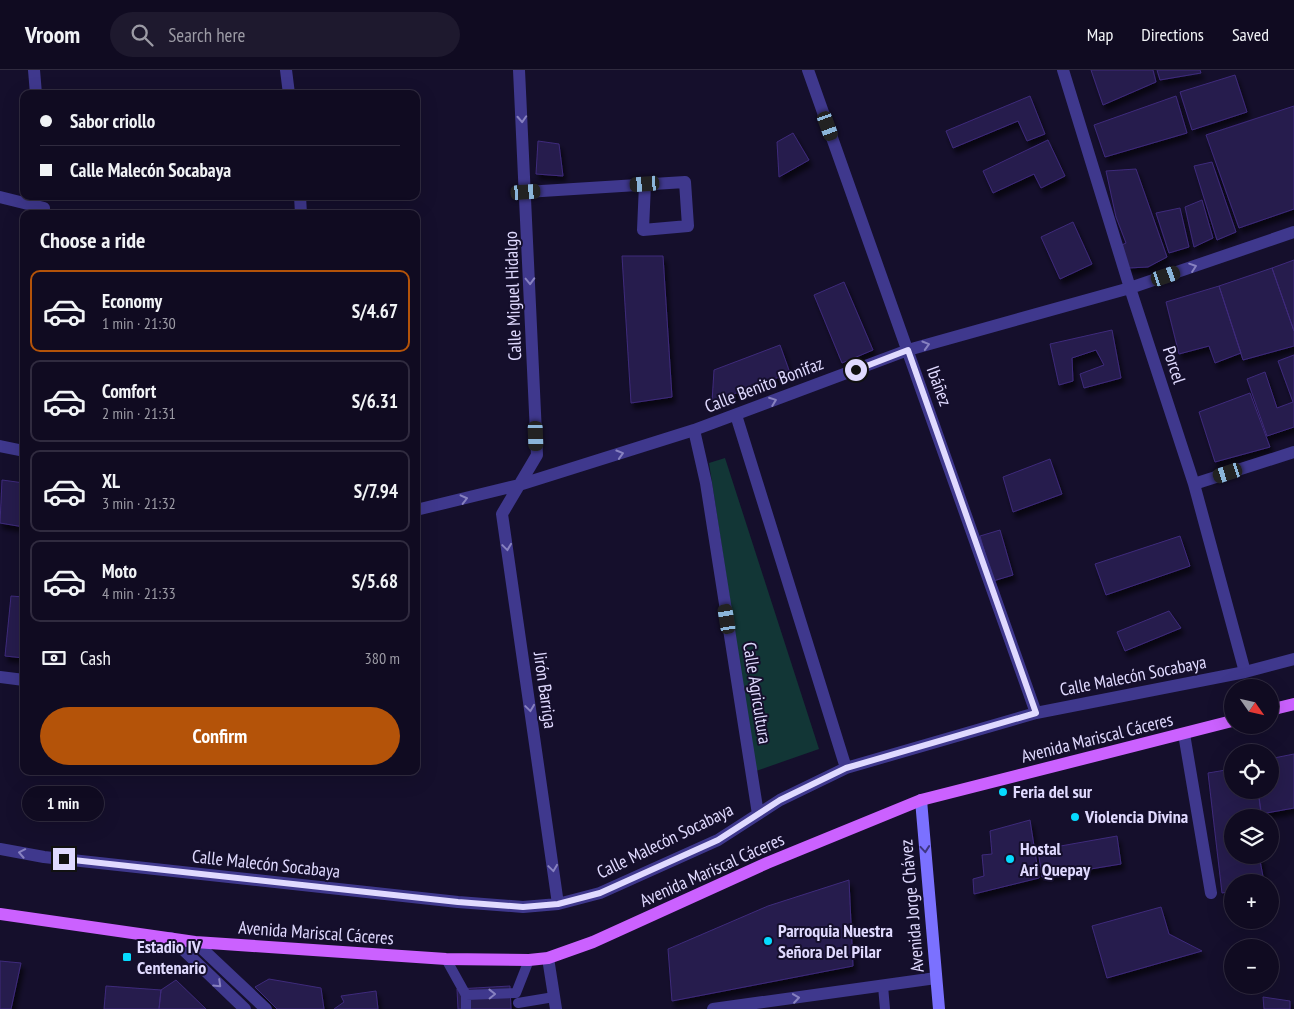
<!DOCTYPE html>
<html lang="en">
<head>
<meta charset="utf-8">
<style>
	:root { --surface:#100b21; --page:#1e192e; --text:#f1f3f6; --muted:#9c9ba5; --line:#302b3f; --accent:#b45309 }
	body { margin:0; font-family:"PT Sans Narrow",sans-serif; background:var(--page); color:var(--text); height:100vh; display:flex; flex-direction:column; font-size:19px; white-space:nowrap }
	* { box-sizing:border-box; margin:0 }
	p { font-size:16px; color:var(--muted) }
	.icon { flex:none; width:28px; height:28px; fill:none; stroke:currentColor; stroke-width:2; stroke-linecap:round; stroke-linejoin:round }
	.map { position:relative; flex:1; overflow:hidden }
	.details { position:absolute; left:20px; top:140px; width:400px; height:565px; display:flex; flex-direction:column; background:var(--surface); border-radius:10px; box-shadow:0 5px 20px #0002,0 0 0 1px var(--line) }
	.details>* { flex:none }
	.top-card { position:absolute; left:20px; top:20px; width:400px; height:110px; border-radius:10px; box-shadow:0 5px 20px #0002,0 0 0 1px var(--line); display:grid; align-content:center; height:110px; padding:0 20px; background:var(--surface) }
	.needle { width:32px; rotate:124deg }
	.fabs { position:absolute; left:1224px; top:609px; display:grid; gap:10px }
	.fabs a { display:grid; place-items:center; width:55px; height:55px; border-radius:50%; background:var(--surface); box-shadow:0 5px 20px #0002,0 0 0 1px var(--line); font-size:25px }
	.end { position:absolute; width:22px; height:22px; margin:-11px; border:6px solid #e0daff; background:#111; box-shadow:0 0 0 2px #111 }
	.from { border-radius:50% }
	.bubble { position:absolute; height:35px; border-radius:18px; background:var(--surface); box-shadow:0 5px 20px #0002,0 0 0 1px var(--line); font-size:16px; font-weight:700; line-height:35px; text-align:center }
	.car { position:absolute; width:15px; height:30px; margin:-15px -8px; border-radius:6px; box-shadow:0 0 4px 1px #0007; background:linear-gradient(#222 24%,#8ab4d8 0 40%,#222 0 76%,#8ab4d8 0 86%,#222 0) }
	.top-card b { display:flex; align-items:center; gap:18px; height:48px; font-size:19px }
	.top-card b+b { border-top:1px solid var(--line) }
	.top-card i { width:12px; height:12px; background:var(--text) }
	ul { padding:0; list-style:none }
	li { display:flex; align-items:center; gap:15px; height:82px; margin:0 10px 8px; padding:0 10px; border:2px solid var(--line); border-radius:10px }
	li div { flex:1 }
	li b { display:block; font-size:19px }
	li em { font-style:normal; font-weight:700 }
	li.active { border-color:var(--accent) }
	li>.icon { width:45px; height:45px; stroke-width:1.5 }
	h2 { padding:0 20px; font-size:22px; line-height:60px }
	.pay { display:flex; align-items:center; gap:12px; height:55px; padding:0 20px; font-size:19px }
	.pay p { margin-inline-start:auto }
	.button { display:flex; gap:10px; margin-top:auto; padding:10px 20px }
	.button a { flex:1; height:58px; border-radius:30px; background:var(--accent); color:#fff; font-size:20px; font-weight:700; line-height:58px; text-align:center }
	header { display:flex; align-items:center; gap:30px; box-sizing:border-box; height:70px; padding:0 25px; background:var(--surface); border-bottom:1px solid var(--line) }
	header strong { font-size:24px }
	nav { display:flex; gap:28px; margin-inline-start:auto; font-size:18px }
	.search { width:350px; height:45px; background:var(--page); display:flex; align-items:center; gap:12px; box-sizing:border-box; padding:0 18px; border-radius:28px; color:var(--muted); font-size:19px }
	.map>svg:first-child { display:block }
</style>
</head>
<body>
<header>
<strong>Vroom</strong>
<div class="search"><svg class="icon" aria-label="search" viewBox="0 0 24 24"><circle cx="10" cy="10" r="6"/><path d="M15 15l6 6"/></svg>Search here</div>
<nav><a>Map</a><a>Directions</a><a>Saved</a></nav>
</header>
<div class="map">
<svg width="1294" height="939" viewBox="0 0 1294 939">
	<defs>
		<filter id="shadow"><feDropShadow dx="3" dy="5.5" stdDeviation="2.5" flood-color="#0009"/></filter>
	</defs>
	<rect width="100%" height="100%" fill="#150f2c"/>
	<path fill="#123636" d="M725,388l94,291 -63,22 -47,-308z"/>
	<path fill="#271a4e" stroke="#3e2b7b" filter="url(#shadow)" d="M1091,0h62l3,12 -53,23z
		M1157,0h43l1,3 -41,7z
		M1235,5l12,37 -55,18 -12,-38z
		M1030,26l15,38 -18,7 -9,-20 -65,27 -7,-17z
		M1176,26l11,37 -82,24 -11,-32z
		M1294,36v103l-55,19 -33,-93z
		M793,63l16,27 -30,17 -2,-35z
		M1048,70l17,36 -24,12 -7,-14 -41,19 -10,-22z
		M538,71l21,3 4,32 -27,-2z
		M1212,92l24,70 -19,8 -23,-74z
		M1136,99l31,88 -19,10 -20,1 -6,-23 4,-2 -10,-26 -10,-46z
		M1202,130l11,38 -19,9 -9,-40z
		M1180,138l9,39 -20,6 -13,-40z
		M1073,152l19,42 -32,15 -19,-42z
		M622,186h41l9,141 -41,6z
		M1294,190v71l-22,-63z
		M1272,198l22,63v15l-51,14 -24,-74z
		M844,212l29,68 -31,13 -28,-68z
		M1219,216l22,67 -26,10 -6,-17 -30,8 -13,-52z
		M1112,260l9,48 -37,10 -4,-14 24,-9 -8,-15 -24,8 1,23 -14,4 -9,-41z
		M780,275l10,28 -78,29 2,-32z
		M1294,285v72l-27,9 -20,-57 18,-7 12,36 16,-6 -15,-41z
		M1250,323l20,54 -55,15 -16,-50z
		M1050,389l12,35 -49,18 -10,-35z
		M2,410l22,3v44l-24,-4z
		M1000,460l13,45 -20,6 -13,-45z
		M1180,466l10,30 -84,29 -11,-31z
		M11,526l13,1v61l-19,-2z
		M1169,541l12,17 -56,23 -8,-19z
		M1294,684v54l-33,6 -3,-24h12v-28h4v-4z
		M1232,699v21h26l4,28h-30v37h27l5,27h-32v9l-10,2 -14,-120z
		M1030,750l9,58 -65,16 -1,-15 11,-3 -2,-21 10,-1 -2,-23z
		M1117,766l4,28 -79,13 -4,-27z
		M849,810l4,86 -181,35 -4,-52 100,-43z
		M1161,837l8,27 33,17 -95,27 -15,-52z
		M0,891l21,2 -10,46h-11z
		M269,909l52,9 3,21h-47l-22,-22z
		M176,910l30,29h-47l2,-19z
		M106,916l55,4 -2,19h-55z
		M510,916l1,23h-53l-1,-20z
		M376,921l2,18h-44l10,-7 -3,-6z
		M1263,927l27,4v8h-26z"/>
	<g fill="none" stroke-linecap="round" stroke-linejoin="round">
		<path stroke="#3f388d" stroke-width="10" d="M446,889l20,36 50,-2 13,-33
			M883,916l2,23
			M518,933l36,-6
			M466,939v-14"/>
		<path stroke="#3f388d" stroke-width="12" d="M34,0l2,24
			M286,0l3,24
			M519,0l18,385 -35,59 56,390
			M808,0l228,643
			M1063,0l67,218 64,196 51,188
			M526,122l159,-10 3,44 -45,4 2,-46
			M300,126l1,18
			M0,127l44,11
			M736,345l110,353
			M694,360l12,53 52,331
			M0,376l24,5
			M1194,414l100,-32
			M416,440l103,-25 175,-55 214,-80 222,-62 164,-56
			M0,607l24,3
			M1184,664l27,159
			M0,779l44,8 414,45 65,5 35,-3 42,-11 118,-53 62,-40 66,-32 190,-55 209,-41 49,-13
			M171,868l74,71
			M195,872l71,67
			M548,888l8,51
			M713,939l223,-31"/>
		<path stroke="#7b71ff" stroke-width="12" d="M921,730l18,209"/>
		<path stroke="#cb61ff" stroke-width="12" d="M1270,640l24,-6
			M0,844l195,28 251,17 83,1 19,-2 45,-16 174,-79 154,-63 311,-79"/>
	</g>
	<defs><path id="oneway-chevron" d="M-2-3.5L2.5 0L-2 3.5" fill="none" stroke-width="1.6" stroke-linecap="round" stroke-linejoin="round" transform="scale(1.25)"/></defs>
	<g stroke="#8781c0">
		<use href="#oneway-chevron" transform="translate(522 49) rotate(87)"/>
		<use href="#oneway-chevron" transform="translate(1193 197) rotate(-19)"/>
		<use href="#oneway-chevron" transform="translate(530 211) rotate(88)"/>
		<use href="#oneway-chevron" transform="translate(926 275) rotate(-16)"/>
		<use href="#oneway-chevron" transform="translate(773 331) rotate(-21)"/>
		<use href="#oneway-chevron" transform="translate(620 384) rotate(-17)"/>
		<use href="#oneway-chevron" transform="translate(464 429) rotate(-14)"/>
		<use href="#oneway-chevron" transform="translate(507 477) rotate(82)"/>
		<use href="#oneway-chevron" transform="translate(530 638) rotate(82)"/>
		<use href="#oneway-chevron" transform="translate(22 783) rotate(-169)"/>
		<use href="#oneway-chevron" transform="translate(553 798) rotate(82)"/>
		<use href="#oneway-chevron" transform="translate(218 914) rotate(44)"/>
		<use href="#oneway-chevron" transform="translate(492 924) rotate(-1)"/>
		<use href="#oneway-chevron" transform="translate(796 928) rotate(-8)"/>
	</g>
	<use stroke="#3e3680" href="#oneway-chevron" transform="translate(925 779) rotate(85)"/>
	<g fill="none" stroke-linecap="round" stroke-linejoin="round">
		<path stroke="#e0daff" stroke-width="6" d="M64,789l394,43 65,5 35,-3 42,-11 118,-53 62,-40 66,-32 190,-55 -128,-363 -52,20"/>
	</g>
	<g fill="#06dbff" stroke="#150f2c" stroke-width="2">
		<circle cx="1003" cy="722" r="5"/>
		<circle cx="1075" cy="747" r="5"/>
		<circle cx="1010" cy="789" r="5"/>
		<circle cx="768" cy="871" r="5"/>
		<rect x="122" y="882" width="10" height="10" rx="2.5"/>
	</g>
	<g text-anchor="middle" stroke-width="4" stroke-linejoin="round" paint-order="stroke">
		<g font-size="18" fill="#e0daff" stroke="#150f2c">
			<text transform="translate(513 226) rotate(-92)" y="6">Calle Miguel Hidalgo</text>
			<text transform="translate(1174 295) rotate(72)" y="6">Porcel</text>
			<text transform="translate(764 315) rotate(-21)" y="6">Calle Benito Bonifaz</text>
			<text transform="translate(939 316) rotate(70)" y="6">Ibáñez</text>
			<text transform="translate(1133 606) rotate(-11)" y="6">Calle Malecón Socabaya</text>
			<text transform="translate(545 620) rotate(82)" y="6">Jirón Barriga</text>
			<text transform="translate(757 623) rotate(81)" y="6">Calle Agricultura</text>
			<text transform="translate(1097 668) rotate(-14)" y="6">Avenida Mariscal Cáceres</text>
			<text transform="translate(665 771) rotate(-26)" y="6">Calle Malecón Socabaya</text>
			<text transform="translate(266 794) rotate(6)" y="6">Calle Malecón Socabaya</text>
			<text transform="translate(712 800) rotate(-24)" y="6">Avenida Mariscal Cáceres</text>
			<text transform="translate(912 836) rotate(-95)" y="6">Avenida Jorge Chávez</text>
			<text transform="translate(316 863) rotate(4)" y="6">Avenida Mariscal Cáceres</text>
		</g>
		<g font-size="18" font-weight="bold" fill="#e0daff" stroke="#150f2c" text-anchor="start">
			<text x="1013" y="728">Feria del sur</text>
			<text x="1085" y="753">Violencia Divina</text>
			<text x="1020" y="785">Hostal<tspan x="1020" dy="21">Ari Quepay</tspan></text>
			<text x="778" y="867">Parroquia Nuestra<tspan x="778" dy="21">Señora Del Pilar</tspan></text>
			<text x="137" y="883">Estadio IV<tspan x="137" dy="21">Centenario</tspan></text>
		</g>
	</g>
</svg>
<div class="fabs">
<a><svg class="needle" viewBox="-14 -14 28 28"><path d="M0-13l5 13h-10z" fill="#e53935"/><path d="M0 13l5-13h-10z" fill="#9c9ba5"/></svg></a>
<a><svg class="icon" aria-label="locate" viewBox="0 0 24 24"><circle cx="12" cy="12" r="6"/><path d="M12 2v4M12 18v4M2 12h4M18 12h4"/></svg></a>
<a><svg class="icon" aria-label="layers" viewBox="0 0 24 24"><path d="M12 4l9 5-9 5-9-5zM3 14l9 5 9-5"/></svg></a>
<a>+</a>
<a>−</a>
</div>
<i class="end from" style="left:856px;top:300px"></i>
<i class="end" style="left:64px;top:789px"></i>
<div class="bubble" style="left:22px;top:716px;width:82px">1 min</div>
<i class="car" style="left:828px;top:56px;rotate:160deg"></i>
<i class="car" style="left:645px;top:114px;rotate:266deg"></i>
<i class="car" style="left:526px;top:122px;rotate:86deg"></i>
<i class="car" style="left:1166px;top:206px;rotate:71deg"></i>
<i class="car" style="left:536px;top:366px;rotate:178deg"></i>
<i class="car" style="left:1228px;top:403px;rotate:252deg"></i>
<i class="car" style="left:727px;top:549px;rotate:351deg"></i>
<div class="top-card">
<b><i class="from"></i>Sabor criollo</b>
<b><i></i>Calle Malecón Socabaya</b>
</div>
<section class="details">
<h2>Choose a ride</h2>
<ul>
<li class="active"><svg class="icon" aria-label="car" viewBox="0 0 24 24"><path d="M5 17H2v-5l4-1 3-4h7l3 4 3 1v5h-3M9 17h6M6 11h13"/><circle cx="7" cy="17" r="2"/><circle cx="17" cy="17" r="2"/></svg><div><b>Economy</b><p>1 min · 21:30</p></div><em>S/4.67</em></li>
<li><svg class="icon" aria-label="car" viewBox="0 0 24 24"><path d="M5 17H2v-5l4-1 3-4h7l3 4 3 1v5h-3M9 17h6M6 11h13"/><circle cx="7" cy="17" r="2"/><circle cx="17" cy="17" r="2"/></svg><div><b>Comfort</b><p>2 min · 21:31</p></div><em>S/6.31</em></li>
<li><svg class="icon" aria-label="car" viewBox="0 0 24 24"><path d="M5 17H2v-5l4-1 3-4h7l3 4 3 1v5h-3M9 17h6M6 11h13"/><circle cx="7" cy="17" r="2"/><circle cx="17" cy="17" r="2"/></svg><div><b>XL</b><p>3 min · 21:32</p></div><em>S/7.94</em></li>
<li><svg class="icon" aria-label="car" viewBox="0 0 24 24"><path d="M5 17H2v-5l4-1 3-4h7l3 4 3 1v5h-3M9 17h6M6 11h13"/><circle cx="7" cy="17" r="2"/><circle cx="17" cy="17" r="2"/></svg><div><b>Moto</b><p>4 min · 21:33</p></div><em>S/5.68</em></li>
</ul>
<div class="pay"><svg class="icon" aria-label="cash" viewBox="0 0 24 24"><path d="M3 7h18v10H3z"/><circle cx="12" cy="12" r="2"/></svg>Cash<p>380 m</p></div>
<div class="button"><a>Confirm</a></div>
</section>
</div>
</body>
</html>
